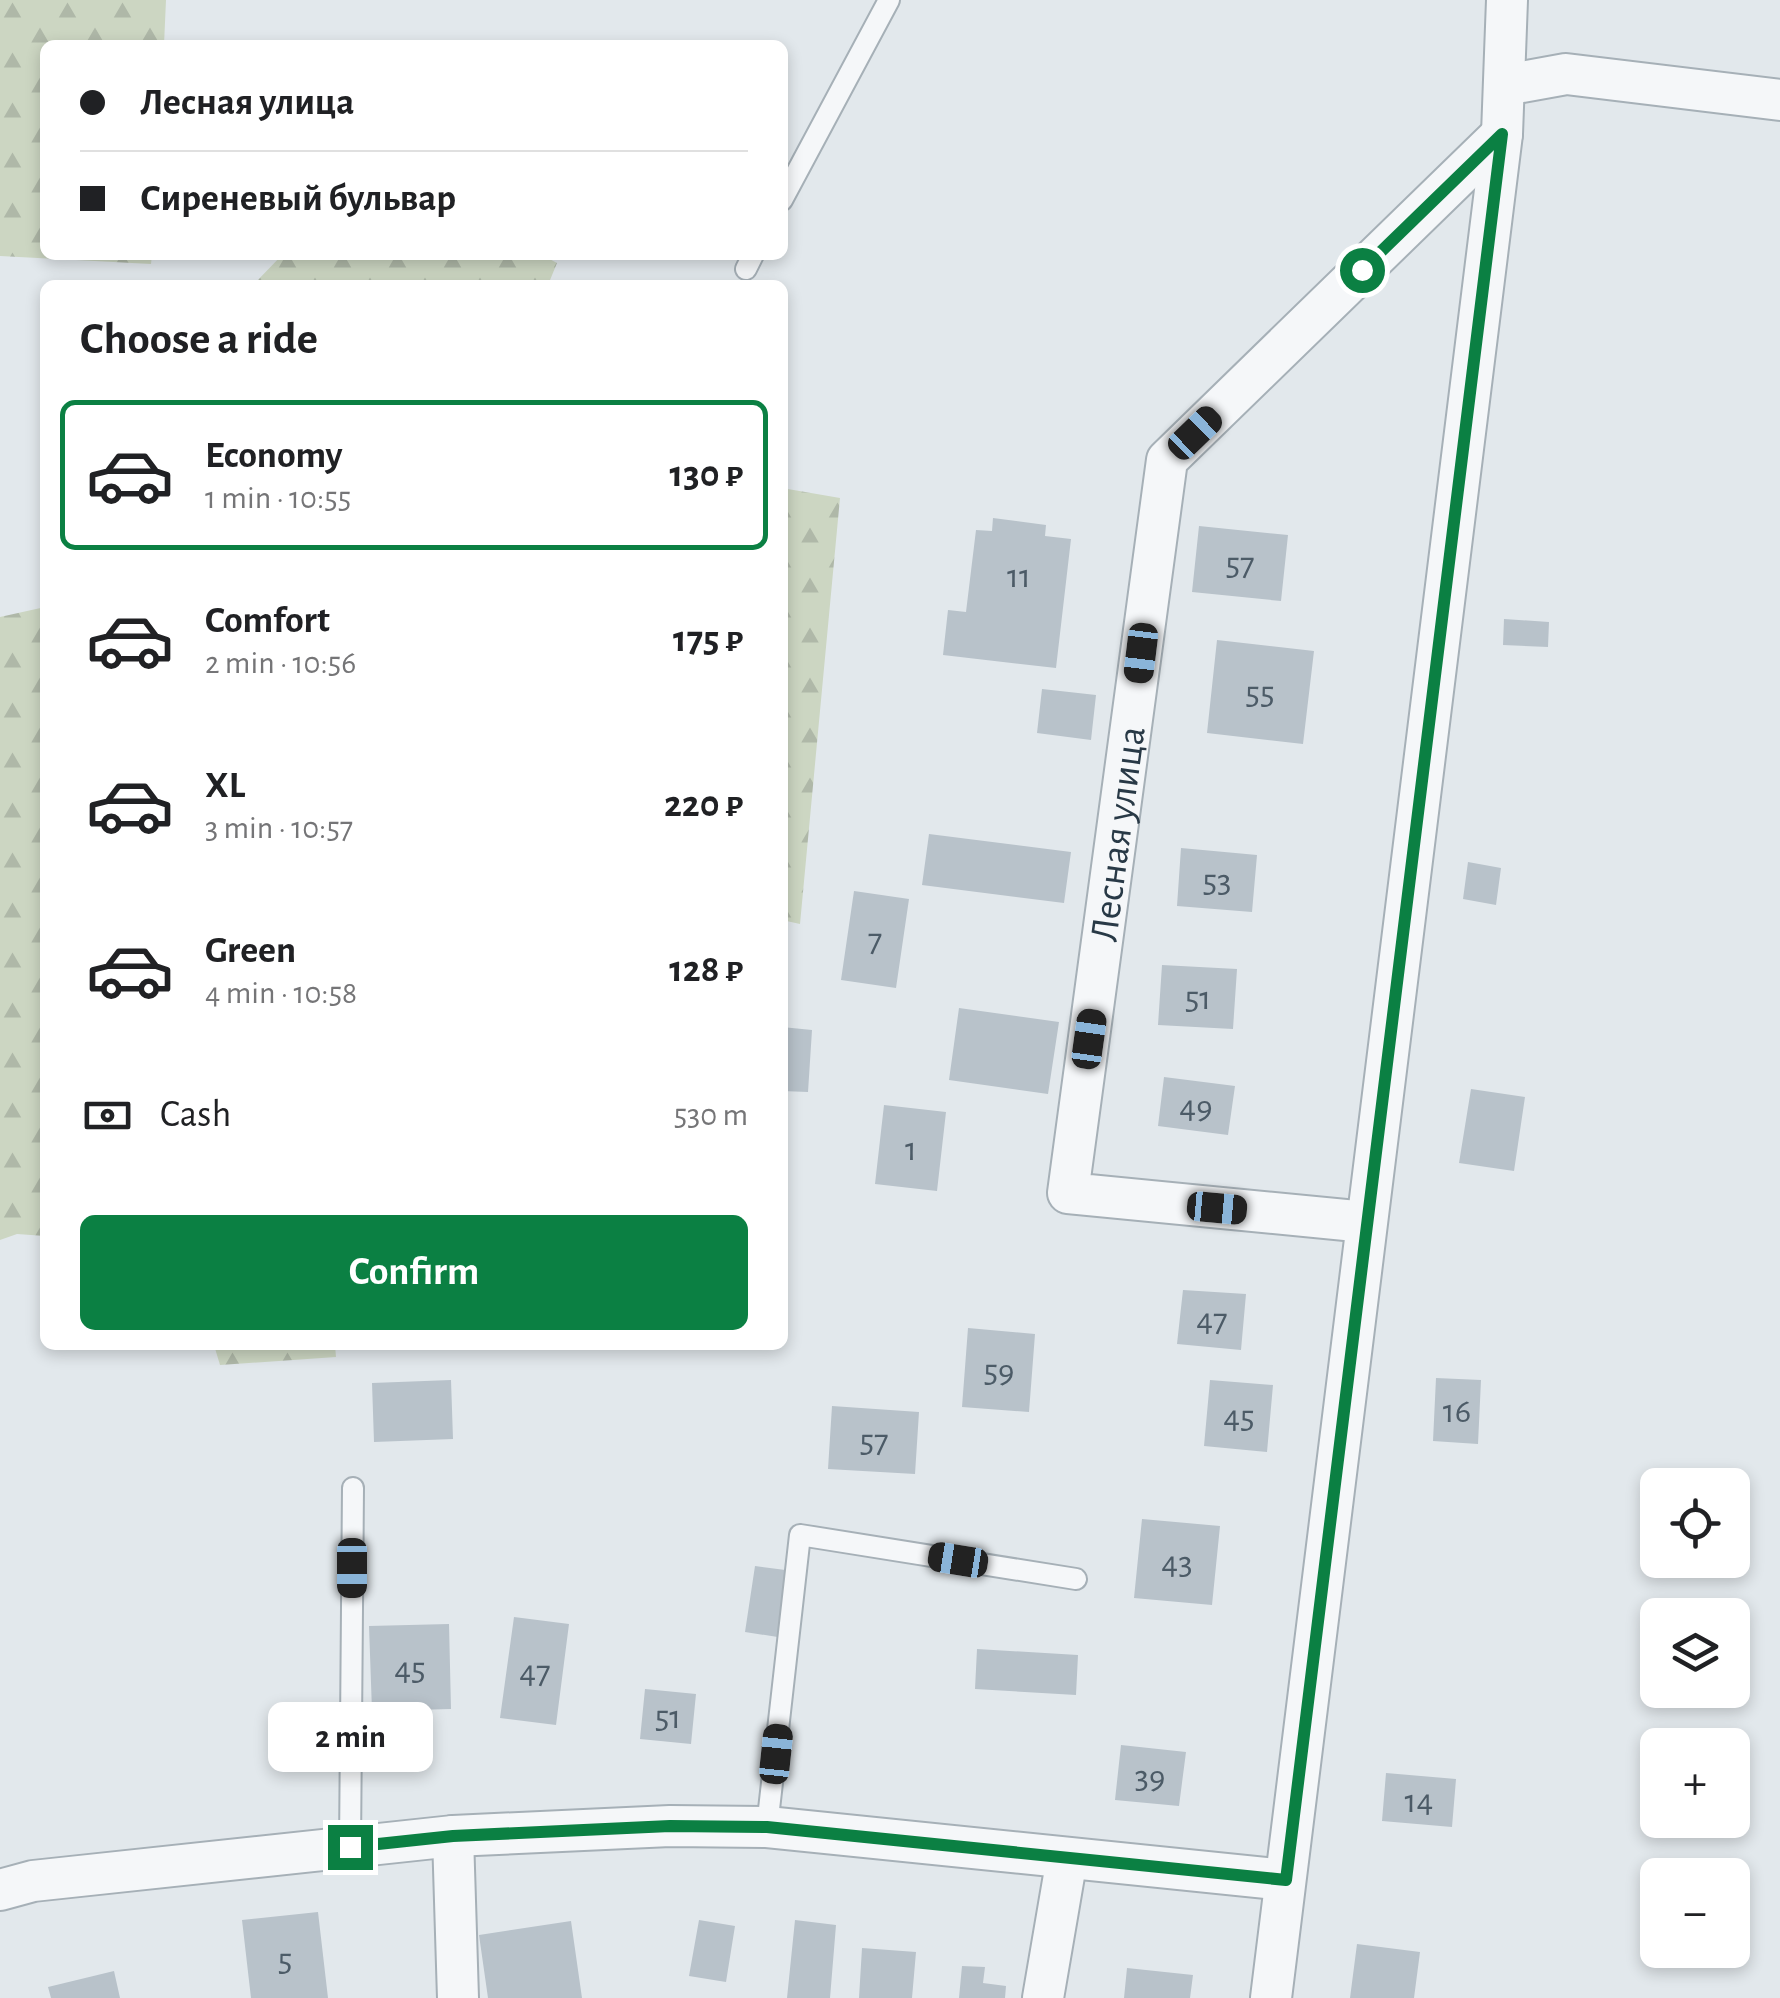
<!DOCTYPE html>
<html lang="en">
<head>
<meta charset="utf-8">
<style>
	:root { --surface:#fff; --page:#f2f2f2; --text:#202124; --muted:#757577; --line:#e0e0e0; --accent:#0b8043 }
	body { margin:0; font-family:"Alegreya Sans",sans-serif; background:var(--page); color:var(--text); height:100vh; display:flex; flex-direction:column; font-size:38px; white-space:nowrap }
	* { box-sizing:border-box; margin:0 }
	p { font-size:32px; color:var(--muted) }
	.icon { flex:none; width:55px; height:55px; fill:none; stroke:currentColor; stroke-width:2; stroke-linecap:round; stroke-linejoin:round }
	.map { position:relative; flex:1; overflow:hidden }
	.drawer { position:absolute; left:40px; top:280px; width:748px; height:1070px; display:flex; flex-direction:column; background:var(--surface); border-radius:15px; box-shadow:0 5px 15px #0003 }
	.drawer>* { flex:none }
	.guide { position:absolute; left:40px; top:40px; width:748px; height:220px; border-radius:15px; box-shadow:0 5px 15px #0003; display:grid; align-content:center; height:220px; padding:0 40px; background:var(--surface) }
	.fabs { position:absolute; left:1640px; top:1468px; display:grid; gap:20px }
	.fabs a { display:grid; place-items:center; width:110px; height:110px; border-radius:15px; background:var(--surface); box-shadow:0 5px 15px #0003; font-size:50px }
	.end { position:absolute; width:45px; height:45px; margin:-22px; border:12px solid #0b8043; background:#fff; box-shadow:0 0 0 5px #fff }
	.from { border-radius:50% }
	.bubble { position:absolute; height:70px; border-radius:15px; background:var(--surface); box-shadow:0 5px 15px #0003; font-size:32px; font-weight:700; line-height:70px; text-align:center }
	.car { position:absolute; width:30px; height:60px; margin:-30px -15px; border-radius:12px; box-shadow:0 0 8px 2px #0007; background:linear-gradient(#222 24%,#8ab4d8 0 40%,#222 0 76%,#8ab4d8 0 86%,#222 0) }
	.guide b { display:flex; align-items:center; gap:35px; height:95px; font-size:38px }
	.guide b+b { border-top:2px solid var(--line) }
	.guide i { width:25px; height:25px; background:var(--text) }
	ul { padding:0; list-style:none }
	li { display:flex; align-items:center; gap:30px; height:150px; margin:0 20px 15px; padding:0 20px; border:5px solid transparent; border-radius:15px }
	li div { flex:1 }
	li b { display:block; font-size:38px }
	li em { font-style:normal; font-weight:700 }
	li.current { border-color:var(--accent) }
	li>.icon { width:90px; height:90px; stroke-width:1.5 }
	h2 { padding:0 40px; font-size:45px; line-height:120px }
	.pay { display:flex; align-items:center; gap:25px; height:110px; padding:0 40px; font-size:38px }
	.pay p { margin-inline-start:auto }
	.action { display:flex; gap:20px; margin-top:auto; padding:20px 40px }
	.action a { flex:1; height:115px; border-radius:15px; background:var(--accent); color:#fff; font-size:40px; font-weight:700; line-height:115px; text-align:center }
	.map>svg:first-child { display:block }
</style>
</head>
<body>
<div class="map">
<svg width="1780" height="1998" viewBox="0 0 1780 1998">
	<defs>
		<pattern id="forest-firs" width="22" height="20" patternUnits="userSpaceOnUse" patternTransform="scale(2.5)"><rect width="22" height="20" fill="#ccd6c2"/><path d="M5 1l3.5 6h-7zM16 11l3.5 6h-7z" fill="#afb8a8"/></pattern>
	</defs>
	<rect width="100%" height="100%" fill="#e2e8ec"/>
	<path fill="url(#forest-firs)" d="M0,0h166l-2,45h-119v210h107l-1,9 -151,-8z
		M282,255h260l15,8 -9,22h-295z
		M782,488l58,10 -40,426 -18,-4z
		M45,607v629l-28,-2 -17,6v-623z
		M214,1345h121l1,12 -116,8z"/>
	<path fill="#b8c2ca" d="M993,518l53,7 -1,11 26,3 -15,129 -113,-13 5,-45 18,2 10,-82 16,1z
		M1199,526l89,9 -7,66 -89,-9z
		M1504,619l45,3 -1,25 -45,-2z
		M1217,640l97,11 -11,93 -96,-11z
		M1042,689l54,6 -5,45 -54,-7z
		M929,834l142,18 -7,51 -142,-18z
		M1181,848l76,7 -5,57 -75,-6z
		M1468,862l33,6 -5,37 -33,-6z
		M854,891l55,8 -13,89 -55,-8z
		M1162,965l75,4 -4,60 -75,-4z
		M959,1008l100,14 -11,72 -99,-14z
		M782,1027l30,3 -4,62 -26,-1z
		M1164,1077l71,9 -7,49 -70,-9z
		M1471,1089l54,8 -11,74 -55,-8z
		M884,1105l62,7 -9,79 -62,-7z
		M1183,1290l63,4 -5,56 -64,-6z
		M968,1328l67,6 -6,78 -67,-5z
		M1436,1378l45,2 -3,64 -45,-3z
		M451,1380l2,59 -79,3 -2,-59z
		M1210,1380l63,5 -6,67 -63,-6z
		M832,1406l87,6 -4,62 -87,-5z
		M1142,1519l78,7 -8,79 -78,-7z
		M755,1566l38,5 -9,67 -39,-6z
		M514,1617l55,7 -13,101 -56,-7z
		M449,1624l2,85 -79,2 -3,-85z
		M977,1649l101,6 -2,40 -101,-6z
		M645,1689l51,5 -5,50 -51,-5z
		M1121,1745l65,7 -7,54 -64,-6z
		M1386,1773l70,6 -4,48 -70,-6z
		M318,1912l10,86h-77l-9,-78z
		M699,1920l36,6 -9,56 -37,-6z
		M795,1920l41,5 -6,73h-43z
		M571,1921l11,77h-94l-9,-63z
		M1357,1944l63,8 -6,46h-64z
		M862,1948l54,4 -4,46h-53z
		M962,1966l23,1 -2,16 23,3 -1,12h-46z
		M1127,1968l66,7 -3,23h-66z
		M114,1971l6,27h-69l-3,-11z"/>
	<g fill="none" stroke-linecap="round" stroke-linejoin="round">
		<defs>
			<path id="lane" d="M782,200l107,-200
				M746,269l7,-14
				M767,1827l33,-292 276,44
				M350,1847l3,-359"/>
			<g id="street">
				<path d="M1505,85l61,-11 214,26"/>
				<path id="s1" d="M1366,1222l-298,-29 99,-733 335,-326"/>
				<path d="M453,1836l5,162"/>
				<path d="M0,1890l33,-9 420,-45 217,-10 97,1 518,53"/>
				<path d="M1043,1998l24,-140"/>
				<path d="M1271,1998l231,-1864 5,-134"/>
			</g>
		</defs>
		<use href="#lane" stroke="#a6b0b7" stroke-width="24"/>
		<use href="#street" stroke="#a6b0b7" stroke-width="44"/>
		<use href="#lane" stroke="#f5f7f9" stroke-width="20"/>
		<use href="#street" stroke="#f5f7f9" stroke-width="40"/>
	</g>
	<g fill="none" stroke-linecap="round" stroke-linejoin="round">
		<path stroke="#0b8043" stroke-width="12" d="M350,1847l103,-11 217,-10 97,1 519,53 216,-1746 -140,136"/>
	</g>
	<g text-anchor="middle" stroke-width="10" stroke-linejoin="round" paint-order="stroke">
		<g font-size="35" fill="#4c5b67">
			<text x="1240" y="575">57</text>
			<text x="1019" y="587">11</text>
			<text x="1260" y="704">55</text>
			<text x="1217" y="892">53</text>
			<text x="875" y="951">7</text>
			<text x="1198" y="1009">51</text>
			<text x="1196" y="1118">49</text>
			<text x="911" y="1160">1</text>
			<text x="1212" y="1331">47</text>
			<text x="999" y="1382">59</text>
			<text x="1457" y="1422">16</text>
			<text x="1239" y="1428">45</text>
			<text x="874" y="1452">57</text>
			<text x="1177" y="1574">43</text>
			<text x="410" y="1680">45</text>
			<text x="535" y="1683">47</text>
			<text x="668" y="1728">51</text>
			<text x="1150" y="1788">39</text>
			<text x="1419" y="1812">14</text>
			<text x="285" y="1971">5</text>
		</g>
		<g font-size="40" fill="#283946" stroke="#f2f6f9">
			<text dy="14" stroke="none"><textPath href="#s1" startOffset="662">Лесная улица</textPath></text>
		</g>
	</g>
</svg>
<div class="fabs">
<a><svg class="icon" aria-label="locate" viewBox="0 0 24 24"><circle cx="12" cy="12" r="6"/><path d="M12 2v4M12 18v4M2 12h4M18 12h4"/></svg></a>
<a><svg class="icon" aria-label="layers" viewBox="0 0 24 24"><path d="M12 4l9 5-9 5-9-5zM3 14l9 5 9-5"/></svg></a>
<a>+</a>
<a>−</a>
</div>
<i class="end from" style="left:1362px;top:270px"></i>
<i class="end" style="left:350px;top:1847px"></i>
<div class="bubble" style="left:268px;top:1702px;width:165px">2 min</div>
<i class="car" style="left:1195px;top:433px;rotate:46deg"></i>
<i class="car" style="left:1141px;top:653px;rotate:187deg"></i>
<i class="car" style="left:1089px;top:1039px;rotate:8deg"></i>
<i class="car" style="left:1217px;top:1208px;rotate:95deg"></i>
<i class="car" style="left:958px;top:1560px;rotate:279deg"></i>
<i class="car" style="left:352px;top:1568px;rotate:180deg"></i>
<i class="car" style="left:776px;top:1754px;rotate:6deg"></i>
<div class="guide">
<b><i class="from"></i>Лесная улица</b>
<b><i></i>Сиреневый бульвар</b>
</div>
<section class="drawer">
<h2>Choose a ride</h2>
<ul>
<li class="current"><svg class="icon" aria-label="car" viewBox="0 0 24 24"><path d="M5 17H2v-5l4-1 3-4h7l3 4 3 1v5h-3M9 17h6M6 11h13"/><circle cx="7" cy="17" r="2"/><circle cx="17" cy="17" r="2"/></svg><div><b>Economy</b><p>1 min · 10:55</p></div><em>130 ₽</em></li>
<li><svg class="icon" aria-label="car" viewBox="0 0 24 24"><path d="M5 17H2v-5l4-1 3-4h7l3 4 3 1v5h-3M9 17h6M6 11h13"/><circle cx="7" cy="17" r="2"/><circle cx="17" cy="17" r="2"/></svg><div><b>Comfort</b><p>2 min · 10:56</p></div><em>175 ₽</em></li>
<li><svg class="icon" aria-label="car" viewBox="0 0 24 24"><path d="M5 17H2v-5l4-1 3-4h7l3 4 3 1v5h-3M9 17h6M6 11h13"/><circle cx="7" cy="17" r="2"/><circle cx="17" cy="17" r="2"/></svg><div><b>XL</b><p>3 min · 10:57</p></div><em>220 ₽</em></li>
<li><svg class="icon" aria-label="car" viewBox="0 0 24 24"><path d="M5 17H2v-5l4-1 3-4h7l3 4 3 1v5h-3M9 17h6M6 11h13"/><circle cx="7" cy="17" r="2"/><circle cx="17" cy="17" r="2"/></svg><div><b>Green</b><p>4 min · 10:58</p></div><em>128 ₽</em></li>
</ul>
<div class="pay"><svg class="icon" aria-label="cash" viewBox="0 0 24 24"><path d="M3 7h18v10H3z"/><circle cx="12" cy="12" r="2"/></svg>Cash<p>530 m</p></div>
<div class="action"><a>Confirm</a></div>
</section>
</div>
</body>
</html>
